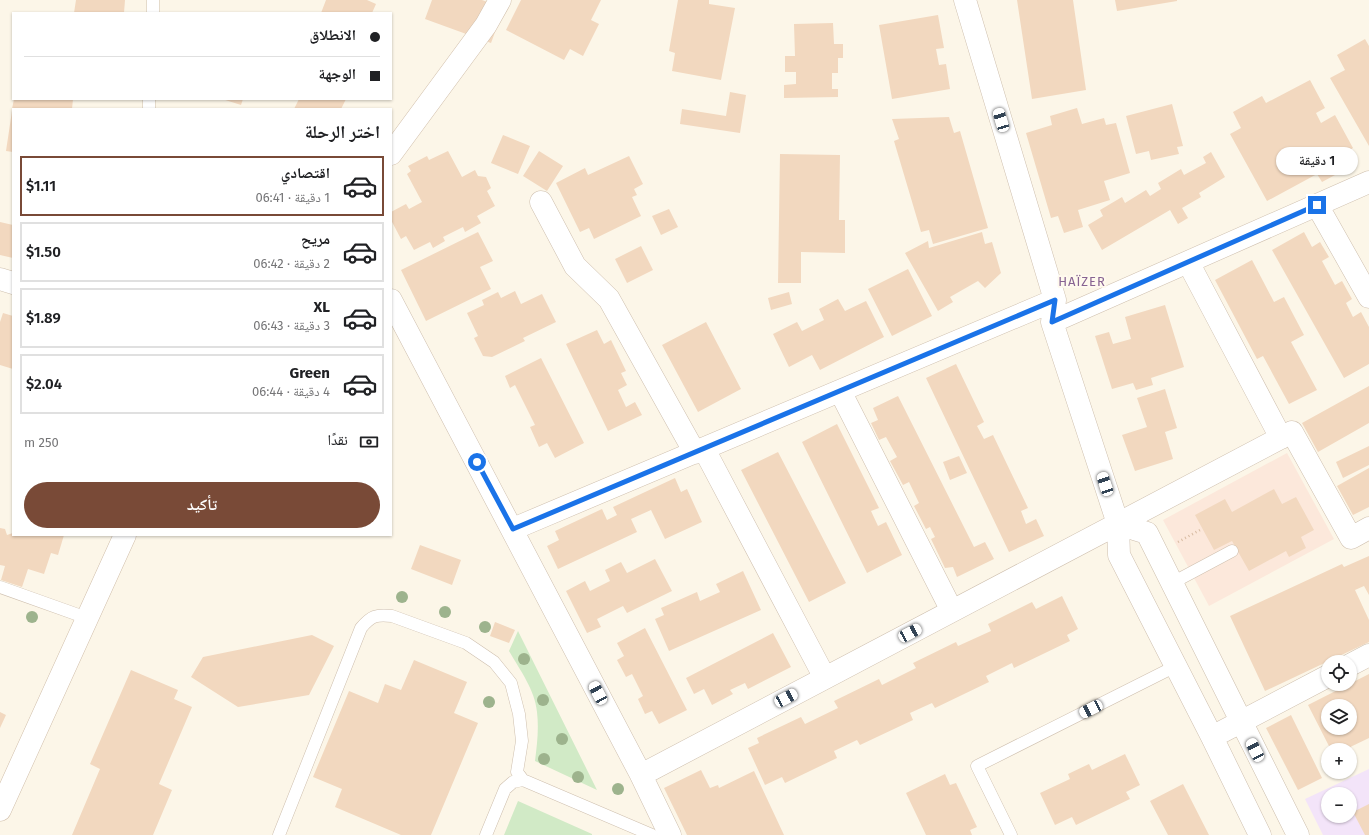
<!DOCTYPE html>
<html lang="ar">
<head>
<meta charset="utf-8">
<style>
	:root { --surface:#fff; --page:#f2f2f2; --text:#202124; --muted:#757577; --line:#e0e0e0; --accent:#794a37 }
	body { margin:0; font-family:"Fira Sans","Noto Naskh Arabic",sans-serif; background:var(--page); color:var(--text); direction:rtl; height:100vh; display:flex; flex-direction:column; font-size:15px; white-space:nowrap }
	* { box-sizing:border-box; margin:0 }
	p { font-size:13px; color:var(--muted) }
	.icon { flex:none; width:22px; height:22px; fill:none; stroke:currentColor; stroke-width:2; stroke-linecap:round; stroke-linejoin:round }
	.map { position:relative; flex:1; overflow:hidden; direction:ltr }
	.drawer { position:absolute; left:12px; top:108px; width:380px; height:428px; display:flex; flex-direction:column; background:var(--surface); border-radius:0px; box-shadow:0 1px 3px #0004; direction:rtl }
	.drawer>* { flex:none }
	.hud { position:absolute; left:12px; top:12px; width:380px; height:88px; border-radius:0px; box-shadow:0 1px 3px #0004; direction:rtl; display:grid; align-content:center; height:88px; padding:0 12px; background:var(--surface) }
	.buttons { position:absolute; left:1321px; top:655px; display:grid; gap:8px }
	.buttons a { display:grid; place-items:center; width:36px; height:36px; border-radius:50%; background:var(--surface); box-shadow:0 1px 3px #0004; font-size:20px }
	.end { position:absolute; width:18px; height:18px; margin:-9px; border:5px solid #1a73e8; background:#fff; box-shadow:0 0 0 2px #fff }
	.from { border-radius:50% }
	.bubble { position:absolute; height:28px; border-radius:14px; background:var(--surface); box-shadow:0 1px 3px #0004; font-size:13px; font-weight:600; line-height:28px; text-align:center; direction:rtl }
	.car { position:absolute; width:12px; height:24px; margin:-12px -6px; border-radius:5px; box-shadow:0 0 3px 1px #0007; background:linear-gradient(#fff 24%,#345 0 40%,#fff 0 76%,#345 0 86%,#fff 0) }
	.hud b { display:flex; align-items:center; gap:14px; height:38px; font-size:15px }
	.hud b+b { border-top:1px solid var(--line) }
	.hud i { width:10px; height:10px; background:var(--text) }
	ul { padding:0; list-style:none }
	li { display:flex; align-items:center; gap:12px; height:60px; margin:0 8px 6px; padding:0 4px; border:2px solid var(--line); border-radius:0px }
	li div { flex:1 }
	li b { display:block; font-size:15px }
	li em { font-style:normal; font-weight:600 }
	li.selected { border-color:var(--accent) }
	li>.icon { width:36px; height:36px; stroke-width:1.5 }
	h2 { padding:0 12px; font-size:18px; line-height:48px }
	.pay { display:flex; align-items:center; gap:10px; height:44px; padding:0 12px; font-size:15px }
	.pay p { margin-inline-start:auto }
	.action { display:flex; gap:8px; margin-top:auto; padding:8px 12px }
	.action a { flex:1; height:46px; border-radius:24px; background:var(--accent); color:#fff; font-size:16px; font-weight:600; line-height:46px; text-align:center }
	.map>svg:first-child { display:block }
</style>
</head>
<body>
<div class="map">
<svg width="1369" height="835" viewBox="0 0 1369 835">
	<rect width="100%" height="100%" fill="#fcf6e8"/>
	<path fill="#fce8db" d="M1287,453l47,86 -125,67 -46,-86z"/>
	<path fill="#f3e4f9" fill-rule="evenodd" d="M1369,769v66h-46l-18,-36zM1328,794h22v22h-22z"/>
	<path fill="#d1eac6" d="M518,631l79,159 -62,-29c2,-16 4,-32 2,-49 -2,-22 -17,-42 -28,-61z
		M518,801l74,33v1h-88z"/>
	<path fill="#f2d8bf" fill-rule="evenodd" d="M76,0h49l-1,13h-50z
		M326,0h41l9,4 -4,9h-51z
		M432,0h50l22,8 -13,35 -66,-24z
		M521,0h80l-10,20 8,4 -16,32 -13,-7 -6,11 -58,-30z
		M678,0h31v4l26,4 -14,72 -49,-9 3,-18 -6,-2z
		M1017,0h56l13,90 -54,9z
		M1115,0h62v1l-60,10z
		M938,15l6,33 -8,1 3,16 7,-1 4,25 -58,10 -13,-74z
		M833,23l1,21h9v14h-5v15h-6v16h6v8l-54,1v-13l12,-1v-12h-11v-16h10l-1,-32z
		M1365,39l4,7v100l-39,-68 15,-8 -8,-15z
		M1310,80l15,28 -9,5 5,10 14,-8 18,33 -10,6 7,13 -28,15 -5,-8 -50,27 -37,-67 11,-6 -8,-16 29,-16 4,7z
		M730,92l16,3 -6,38 -60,-9 2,-15 44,7z
		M14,99h59l-1,10h-60z
		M222,99h21l-2,6z
		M299,99h47l-5,10h-47z
		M1172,104l11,42 -6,1 2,7 -28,6 -2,-9 -13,3 -10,-38z
		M1077,108l5,16 22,-6 2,7 10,-2 14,50 -26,8 6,19 -32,10 5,17 -19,6 -6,-17 -7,2 -25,-85 26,-8 -2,-9z
		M12,111h1v41l-7,-1z
		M949,117l5,16 6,-2 28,97 -55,16 -4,-14 -8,2 -27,-91 5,-2 -7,-20z
		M503,135l27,11 -12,28 -27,-11z
		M448,151l14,26 13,-7 3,6 8,1 5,11 -4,3 8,15 -18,10 4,7 -16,9 -2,-5 -20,10 2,4 -12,7 -3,-6 -16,8 -8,-14 -5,3 -10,-19v-8l15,-8 3,5 13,-7 -15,-28 4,-3 -3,-5 19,-10 2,4z
		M539,151l24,15 -16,25 -24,-15z
		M1211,152l14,25 -26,16 2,4 -19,11 6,10 -10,6 -8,-14 -68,40 -14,-25 15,-9 -3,-6 22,-13 3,6 21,-13 4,6 11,-7 -3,-6 23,-14 3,6 22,-12 -3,-6z
		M780,154l60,1 -1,65h6v33l-44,-1v31h-23z
		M629,156l14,28 -9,5 3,6 -5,2 9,19 -47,23 -5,-11 -9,4 -24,-49 29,-15 3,7z
		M669,209l9,18 -17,8 -9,-19z
		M0,222l13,3v33l-13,-3z
		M478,232l15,29 -13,6 11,22 -65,32 -25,-51z
		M982,232l3,12 7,-2 9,31 -16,15 -7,-7 -28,16 3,5 -15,9 -33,-58 23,-12 1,7z
		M1304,232l8,15 8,-5 9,15 -7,4 13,24 7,-4 10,18 -6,4 7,14 8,-5 8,15v37l-25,14 -72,-128z
		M641,246l12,24 -26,13 -12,-24z
		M1252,260l22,42 10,-5 20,38 -13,7 26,48 -28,14 -26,-48 -6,3 -42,-79z
		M908,269l24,47 -40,20 -24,-47z
		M515,291l6,13 21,-10 14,28 -33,16 2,3 -33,16 -9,-1 -9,-18 4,-2 -11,-23 17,-8 -2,-5 16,-8 3,6z
		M789,292l3,12 -21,6 -3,-12z
		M838,299l7,12 21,-10 18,36 -64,33 -8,-15 -23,12 -16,-33 24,-12 5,9 22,-11 -5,-11z
		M1165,305l19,62 -33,11 2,7 -17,5 -3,-7 -21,6 -17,-53 14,-4 4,12 18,-5 -6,-22z
		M3,313l10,3v53l-13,-4v-43z
		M706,322l35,67 -43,23 -36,-67z
		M597,330l7,14 7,-4 15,31 -5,2 6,12 -9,5 8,17 9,-5 7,13 -34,16 -42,-87z
		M541,358l43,85 -29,15 -8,-15 -8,4 -9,-20 5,-2 -20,-40 -5,3 -5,-12z
		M956,364l28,58 -7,4 7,13 9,-4 35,73 -7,3 5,13 10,-5 8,17 -35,16 -83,-174z
		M1369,386v37l-51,29 -16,-29z
		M1165,389l12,39 -12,4 8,27 -38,12 -13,-36 25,-8 -10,-29z
		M898,396l76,151 11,-5 9,17 -37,18 -4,-10 -8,1 -14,-29 4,-2 -5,-10 -4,2 -12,-23 5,-3 -10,-21 -6,3 -13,-24 7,-4 -11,-20 -7,3 -8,-17 7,-3 -5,-12z
		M837,424l42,84 -8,3 7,15 8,-4 16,33 -35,18 -65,-131z
		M1369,446v19l-26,13 -7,-16z
		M778,452l68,131 -37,19 -68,-132z
		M959,456l8,17 -17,7 -7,-18z
		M1369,468v39l-16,8 -16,-29z
		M675,478l6,14 6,-3 15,33 -37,17 -14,-29 -20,9 6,13 -79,37 -11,-23 12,-6 -4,-9 47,-22 5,11 10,-5 -4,-8z
		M1274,489l8,15 14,-7 18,33 -13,7 5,11 -17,9 -3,-6 -37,20 -17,-30 -18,9 -19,-35 30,-16 7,13z
		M0,528l5,1 2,6 6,-2v2h51l-6,20 -7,-2 -7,21 -16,-5 -6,18 -21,-7 4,-14 -5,-1z
		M420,545l41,15 -9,25 -41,-16z
		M1369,556v39l-5,-9 -9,4 14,30v22l-104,49 -35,-75 112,-52 2,3z
		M655,559l17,32 -45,22 -4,-7 -26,13 4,8 -14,6 -21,-42 19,-10 5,10 20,-10 -5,-11 16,-8 6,11z
		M743,571l18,39 -92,41 -14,-32 9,-4 -3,-7 36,-16 3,9 20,-9 -4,-8z
		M1062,596l16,33 -11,6 3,6 -56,27 -2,-5 -26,13 3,6 -54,26 -3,-5 -22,10 3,7 -53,25 -3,-5 -23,11 3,7 -52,25 -3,-6 -17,8 -17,-37 11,-5 -2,-5 44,-21 4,7 33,-16 -4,-7 45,-22 3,6 34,-17 -3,-5 43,-21 2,4 33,-15 -3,-7 44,-22 4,7z
		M495,622l20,8 -6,13 -19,-7z
		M645,628l42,82 -28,14 -7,-13 -7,3 -7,-15 5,-3 -11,-22 -6,3 -9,-17 7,-4 -7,-13z
		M773,633l18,34 -43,22 -3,-6 -15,7 3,4 -21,11 -8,-16 -10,5 -8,-16z
		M312,635l22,11 -25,49 -71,12 -47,-30 12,-20z
		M414,660l53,22 -13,31 24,10 -47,112h-30l-66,-28 7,-18 -29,-12 36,-86 29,12 7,-19 16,6z
		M131,670l47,20 -4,9 18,8 -33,77 13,6 -19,45h-81l28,-66 -10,-5z
		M1369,674v64l-25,12h-13l-23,-45zM1328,706h22v22h-22z
		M0,712l6,3 -6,13z
		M1291,715l31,63 -24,12 -32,-62z
		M1125,754l15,31 -14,7 4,7 -54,26 -4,-8 -17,8 -15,-32 30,-14 -2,-5 21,-10 3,6z
		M701,770l9,18 8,-3 1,3 35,-17 30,64h-97l-23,-47z
		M945,774l5,11 6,-2 21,44 -7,3 2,5h-46l-20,-42z
		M1183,784l26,51h-41l-18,-34z
		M1369,804v31h-4l-12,-23z"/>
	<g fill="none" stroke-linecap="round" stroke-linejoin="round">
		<defs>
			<path id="service" d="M153,13v-13
				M149,109v-10
				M1172,583l60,-32
				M0,587l87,31
				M279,835l82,-207c10,-12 15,-14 31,-12l74,27 28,19 17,21 8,31 3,27 -5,31 6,8 129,55
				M486,835l19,-46 8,-7 10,-2
				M1011,835l-34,-69 199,-100"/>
			<path id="minor" d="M965,0l90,300 -3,22 66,202 1,31 93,182 48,98
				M541,202l34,64 34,33 86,154
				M1317,205l52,92
				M1188,262l93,176
				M0,279l13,4
				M391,300l250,475 29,60
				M1052,322l317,-140
				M840,391l112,220
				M704,449l121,229
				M1118,524l29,9 151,302
				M513,529l542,-229
				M1350,665l19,-10
				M1212,737l116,-61
				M641,775l651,-343 59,106 18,-10"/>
			<path id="secondary" d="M391,154l95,-129 14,-25
				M0,810l125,-275"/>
		</defs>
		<use href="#service" stroke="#cebfae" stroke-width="13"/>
		<use href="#minor" stroke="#cebfae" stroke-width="23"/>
		<use href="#secondary" stroke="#d1bfab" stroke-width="23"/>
		<path stroke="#d7bba2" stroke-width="2.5" stroke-dasharray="1 3" stroke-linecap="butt" d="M1178,542l22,-12"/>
		<use href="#service" stroke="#fff" stroke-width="12"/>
		<use href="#minor" stroke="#fff" stroke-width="22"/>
		<use href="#secondary" stroke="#fff" stroke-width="22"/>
	</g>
	<g fill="#9db38d">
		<circle cx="402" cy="597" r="6"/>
		<circle cx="445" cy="612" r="6"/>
		<circle cx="32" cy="617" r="6"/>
		<circle cx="485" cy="627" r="6"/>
		<circle cx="524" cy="659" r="6"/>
		<circle cx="543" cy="700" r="6"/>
		<circle cx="489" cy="702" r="6"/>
		<circle cx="562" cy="739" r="6"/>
		<circle cx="544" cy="759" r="6"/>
		<circle cx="578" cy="777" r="6"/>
		<circle cx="618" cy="789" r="6"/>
	</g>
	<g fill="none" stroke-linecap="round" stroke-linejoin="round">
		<path stroke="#1a73e8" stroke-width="5" d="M477,462l36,67 542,-229 -3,22 265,-117"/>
	</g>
	<g text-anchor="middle" stroke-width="4" stroke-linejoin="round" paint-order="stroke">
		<g font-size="13" letter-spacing="1" fill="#876392" stroke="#fffaee">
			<text x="1082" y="286">HAÏZER</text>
		</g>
	</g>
</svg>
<div class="buttons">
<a><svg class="icon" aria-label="locate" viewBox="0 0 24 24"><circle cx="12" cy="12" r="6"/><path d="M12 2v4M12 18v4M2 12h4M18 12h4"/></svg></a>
<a><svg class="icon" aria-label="layers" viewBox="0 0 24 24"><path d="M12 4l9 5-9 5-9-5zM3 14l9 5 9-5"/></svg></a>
<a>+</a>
<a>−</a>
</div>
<i class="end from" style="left:477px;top:462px"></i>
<i class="end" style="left:1317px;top:205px"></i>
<div class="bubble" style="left:1276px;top:147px;width:82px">1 دقيقة</div>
<i class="car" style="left:1001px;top:120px;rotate:343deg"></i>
<i class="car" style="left:1105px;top:484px;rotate:342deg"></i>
<i class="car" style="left:910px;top:633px;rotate:62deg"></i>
<i class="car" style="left:598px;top:693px;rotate:332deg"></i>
<i class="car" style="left:786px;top:698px;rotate:62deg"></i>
<i class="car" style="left:1091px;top:709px;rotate:243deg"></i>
<i class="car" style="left:1255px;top:750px;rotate:333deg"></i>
<div class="hud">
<b><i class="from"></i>الانطلاق</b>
<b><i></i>الوجهة</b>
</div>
<section class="drawer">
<h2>اختر الرحلة</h2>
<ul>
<li class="selected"><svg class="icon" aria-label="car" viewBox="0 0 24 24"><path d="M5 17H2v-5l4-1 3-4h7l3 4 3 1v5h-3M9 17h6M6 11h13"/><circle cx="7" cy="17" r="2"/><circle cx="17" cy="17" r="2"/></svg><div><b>اقتصادي</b><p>1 دقيقة · 06:41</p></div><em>$1.11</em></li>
<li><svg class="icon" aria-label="car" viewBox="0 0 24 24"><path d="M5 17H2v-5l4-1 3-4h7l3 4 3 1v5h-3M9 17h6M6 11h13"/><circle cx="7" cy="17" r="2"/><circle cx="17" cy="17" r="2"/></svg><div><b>مريح</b><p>2 دقيقة · 06:42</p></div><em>$1.50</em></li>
<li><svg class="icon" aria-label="car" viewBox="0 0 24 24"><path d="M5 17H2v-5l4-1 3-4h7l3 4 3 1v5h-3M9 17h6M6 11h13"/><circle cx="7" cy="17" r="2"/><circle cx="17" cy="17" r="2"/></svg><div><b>XL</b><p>3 دقيقة · 06:43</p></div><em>$1.89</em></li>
<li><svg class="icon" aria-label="car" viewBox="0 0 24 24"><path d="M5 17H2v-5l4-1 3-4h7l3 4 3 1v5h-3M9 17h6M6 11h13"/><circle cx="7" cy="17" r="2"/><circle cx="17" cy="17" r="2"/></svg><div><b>Green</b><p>4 دقيقة · 06:44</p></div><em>$2.04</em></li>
</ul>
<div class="pay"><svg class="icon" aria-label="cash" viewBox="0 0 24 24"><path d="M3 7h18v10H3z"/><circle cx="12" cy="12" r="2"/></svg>نقدًا<p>250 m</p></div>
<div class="action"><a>تأكيد</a></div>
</section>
</div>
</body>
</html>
